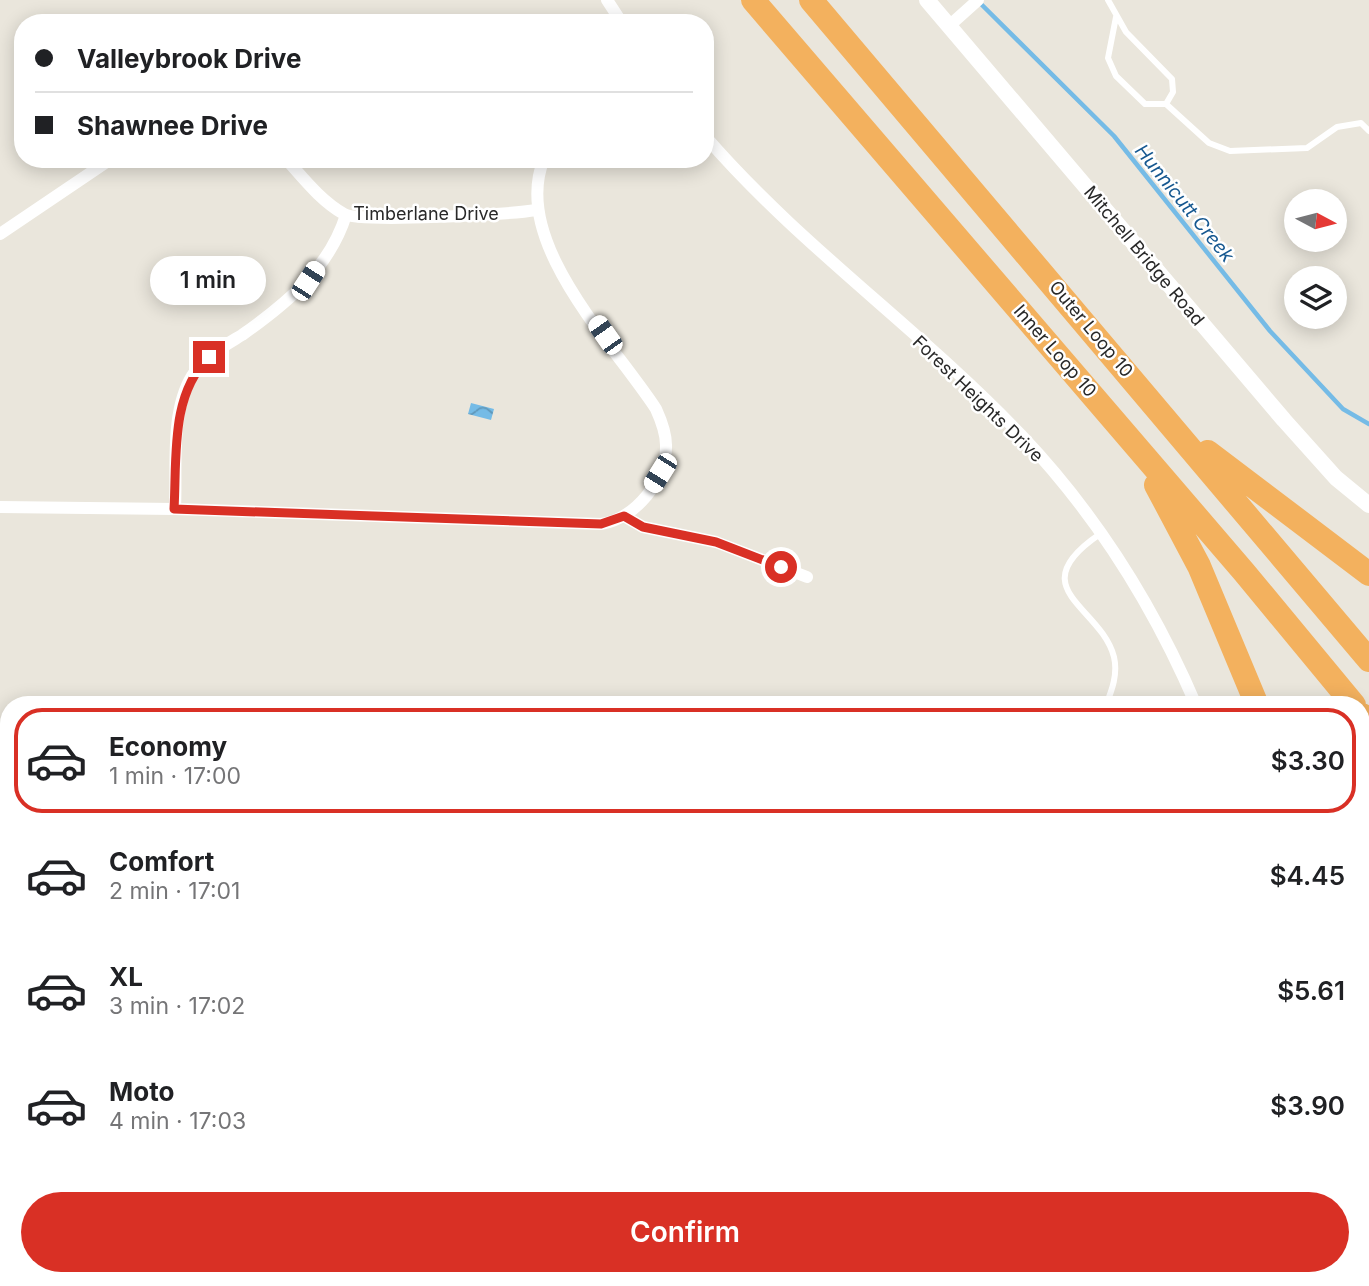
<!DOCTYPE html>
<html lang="en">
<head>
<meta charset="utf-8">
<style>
	:root { --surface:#fff; --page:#f2f2f2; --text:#202124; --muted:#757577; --line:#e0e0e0; --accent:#d93025 }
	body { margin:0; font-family:Inter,sans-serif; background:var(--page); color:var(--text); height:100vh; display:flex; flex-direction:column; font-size:26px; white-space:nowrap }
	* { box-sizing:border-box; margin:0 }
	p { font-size:23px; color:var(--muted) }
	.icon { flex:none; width:38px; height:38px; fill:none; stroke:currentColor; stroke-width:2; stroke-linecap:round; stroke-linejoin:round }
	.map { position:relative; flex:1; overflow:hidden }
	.sheet { position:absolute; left:0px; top:696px; width:1370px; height:590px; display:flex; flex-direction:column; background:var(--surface); border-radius:28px 28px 0 0; box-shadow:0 4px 18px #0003 }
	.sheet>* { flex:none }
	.banner { position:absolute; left:14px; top:14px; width:700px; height:154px; border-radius:28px; box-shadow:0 4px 18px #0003; display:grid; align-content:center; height:154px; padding:0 21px; background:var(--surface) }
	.needle { width:46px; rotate:97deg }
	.fabs { position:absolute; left:1284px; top:189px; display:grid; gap:14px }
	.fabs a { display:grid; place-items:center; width:63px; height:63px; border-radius:50%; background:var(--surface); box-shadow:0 4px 18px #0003; font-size:35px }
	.end { position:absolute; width:32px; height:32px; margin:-16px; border:9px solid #d93025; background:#fff; box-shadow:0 0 0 4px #fff }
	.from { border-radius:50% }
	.bubble { position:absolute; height:49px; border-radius:24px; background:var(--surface); box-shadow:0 4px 18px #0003; font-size:23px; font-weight:600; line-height:49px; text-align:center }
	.car { position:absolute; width:21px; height:42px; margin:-21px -10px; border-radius:9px; box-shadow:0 0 5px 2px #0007; background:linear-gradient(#fff 24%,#345 0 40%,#fff 0 76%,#345 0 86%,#fff 0) }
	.banner b { display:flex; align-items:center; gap:24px; height:66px; font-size:26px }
	.banner b+b { border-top:2px solid var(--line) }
	.banner i { width:18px; height:18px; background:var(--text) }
	ul { padding:12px 0 0; list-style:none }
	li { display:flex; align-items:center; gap:21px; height:105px; margin:0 14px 10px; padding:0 7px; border:4px solid transparent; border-radius:28px }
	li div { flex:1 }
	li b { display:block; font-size:26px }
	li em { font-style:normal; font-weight:600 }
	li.current { border-color:var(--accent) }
	li>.icon { width:63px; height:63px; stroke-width:1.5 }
	.button { display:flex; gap:14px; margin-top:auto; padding:14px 21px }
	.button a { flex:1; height:80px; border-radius:42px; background:var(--accent); color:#fff; font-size:28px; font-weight:600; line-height:80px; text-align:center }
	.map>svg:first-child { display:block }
</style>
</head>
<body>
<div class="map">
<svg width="1369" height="1286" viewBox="0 0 1369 1286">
	<defs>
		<pattern id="water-waves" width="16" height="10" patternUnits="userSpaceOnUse" patternTransform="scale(1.75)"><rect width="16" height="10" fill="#75bbe6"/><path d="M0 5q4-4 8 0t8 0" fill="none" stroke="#6098ba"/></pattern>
	</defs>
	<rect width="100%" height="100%" fill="#eae6dc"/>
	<path fill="url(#water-waves)" d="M471,403l23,6 -3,11 -23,-6z"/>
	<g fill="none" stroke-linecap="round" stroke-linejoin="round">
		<path stroke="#75bbe6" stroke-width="4.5" d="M979,2l135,134 156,195 73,78 26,15"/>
		<path stroke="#fff" stroke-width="6" d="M1108,0l18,32 46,47 1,13 -7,12
			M1116,17l-8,41 8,18 29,28h21l43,39 21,8 77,-3 30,-21 24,-4 8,8
			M1100,534c-81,55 1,72 14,123 4,17 -2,33 -8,48
			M1362,1163l7,9
			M1362,1218l7,9
			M1362,1264l7,-6
			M1286,1278l7,8
			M1171,1286l9,-8
			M1227,1286l10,-8
			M1336,1286l10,-8"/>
		<path stroke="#fff" stroke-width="12" d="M607,0l15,23
			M949,26l29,-26
			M705,136c95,110 216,194 316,299 74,78 133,172 175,270
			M286,159c18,20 35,42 58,55 16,9 168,0 192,-4
			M0,234l111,-75
			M0,507l175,2 426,15c34,-5 66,-44 65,-79 0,-13 -5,-25 -10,-36 -43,-66 -146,-168 -112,-250
			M175,509c2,-41 -5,-97 17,-133 11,-19 32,-30 50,-41 44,-31 87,-66 104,-120
			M624,516l19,11 73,15 91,35
			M0,766h9
			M592,1278l7,8
			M766,1286l6,-8"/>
		<path stroke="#fff" stroke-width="16" d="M927,0l357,420 52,58 33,27"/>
		<path stroke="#fff" stroke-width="19" d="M1362,977l7,-4
			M1078,1286l2,-8"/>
		<path stroke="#f3b15e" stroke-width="24" d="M753,0l491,572 110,133
			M811,0l558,660
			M1208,452l161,122
			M1156,485l43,81 58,139
			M1362,715l7,10
			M1362,905l7,15"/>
	</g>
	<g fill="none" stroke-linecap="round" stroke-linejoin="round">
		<path stroke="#d93025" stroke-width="9" d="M209,357c-39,38 -32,101 -35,152l427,15 23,-8 19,11 73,15 65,25"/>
	</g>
	<g text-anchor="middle" stroke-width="5" stroke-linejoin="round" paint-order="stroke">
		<g font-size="18" fill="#292929" stroke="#fff">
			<text x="426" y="220">Timberlane Drive</text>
			<text transform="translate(1144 256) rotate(50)" y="6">Mitchell Bridge Road</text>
			<text transform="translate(1091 329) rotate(50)" y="6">Outer Loop 10</text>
			<text transform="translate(1055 351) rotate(49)" y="6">Inner Loop 10</text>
			<text transform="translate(978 399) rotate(44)" y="6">Forest Heights Drive</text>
		</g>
		<g font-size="19" font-style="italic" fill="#165890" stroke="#fff">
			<text transform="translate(1185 203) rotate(51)" y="7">Hunnicutt Creek</text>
		</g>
	</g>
</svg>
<div class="fabs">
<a><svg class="needle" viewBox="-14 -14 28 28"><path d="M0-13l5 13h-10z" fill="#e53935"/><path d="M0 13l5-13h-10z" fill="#757577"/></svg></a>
<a><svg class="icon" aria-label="layers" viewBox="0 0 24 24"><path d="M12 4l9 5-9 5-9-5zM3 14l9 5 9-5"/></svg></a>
</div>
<i class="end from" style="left:781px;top:567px"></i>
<i class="end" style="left:209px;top:357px"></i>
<div class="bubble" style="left:150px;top:256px;width:116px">1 min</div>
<i class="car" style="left:308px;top:281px;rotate:33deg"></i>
<i class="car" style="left:605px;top:335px;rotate:325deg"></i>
<i class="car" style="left:660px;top:473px;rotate:212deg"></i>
<div class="banner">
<b><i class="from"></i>Valleybrook Drive</b>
<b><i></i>Shawnee Drive</b>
</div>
<section class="sheet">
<ul>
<li class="current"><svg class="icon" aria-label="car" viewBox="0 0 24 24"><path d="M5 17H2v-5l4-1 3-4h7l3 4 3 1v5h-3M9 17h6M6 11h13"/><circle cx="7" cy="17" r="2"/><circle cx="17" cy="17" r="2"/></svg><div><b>Economy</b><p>1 min · 17:00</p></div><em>$3.30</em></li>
<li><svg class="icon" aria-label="car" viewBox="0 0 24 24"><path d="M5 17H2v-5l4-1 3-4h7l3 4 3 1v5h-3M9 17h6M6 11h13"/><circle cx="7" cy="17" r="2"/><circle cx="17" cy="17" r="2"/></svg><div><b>Comfort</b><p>2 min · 17:01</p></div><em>$4.45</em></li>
<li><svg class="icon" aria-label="car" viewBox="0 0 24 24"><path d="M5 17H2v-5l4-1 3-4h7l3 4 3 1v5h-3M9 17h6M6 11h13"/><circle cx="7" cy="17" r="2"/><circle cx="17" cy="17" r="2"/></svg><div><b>XL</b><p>3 min · 17:02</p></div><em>$5.61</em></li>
<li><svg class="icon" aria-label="car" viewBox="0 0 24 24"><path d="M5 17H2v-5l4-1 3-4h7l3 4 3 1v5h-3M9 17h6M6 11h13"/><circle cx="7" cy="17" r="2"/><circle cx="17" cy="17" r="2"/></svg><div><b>Moto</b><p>4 min · 17:03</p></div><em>$3.90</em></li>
</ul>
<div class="button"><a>Confirm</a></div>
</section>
</div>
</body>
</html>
